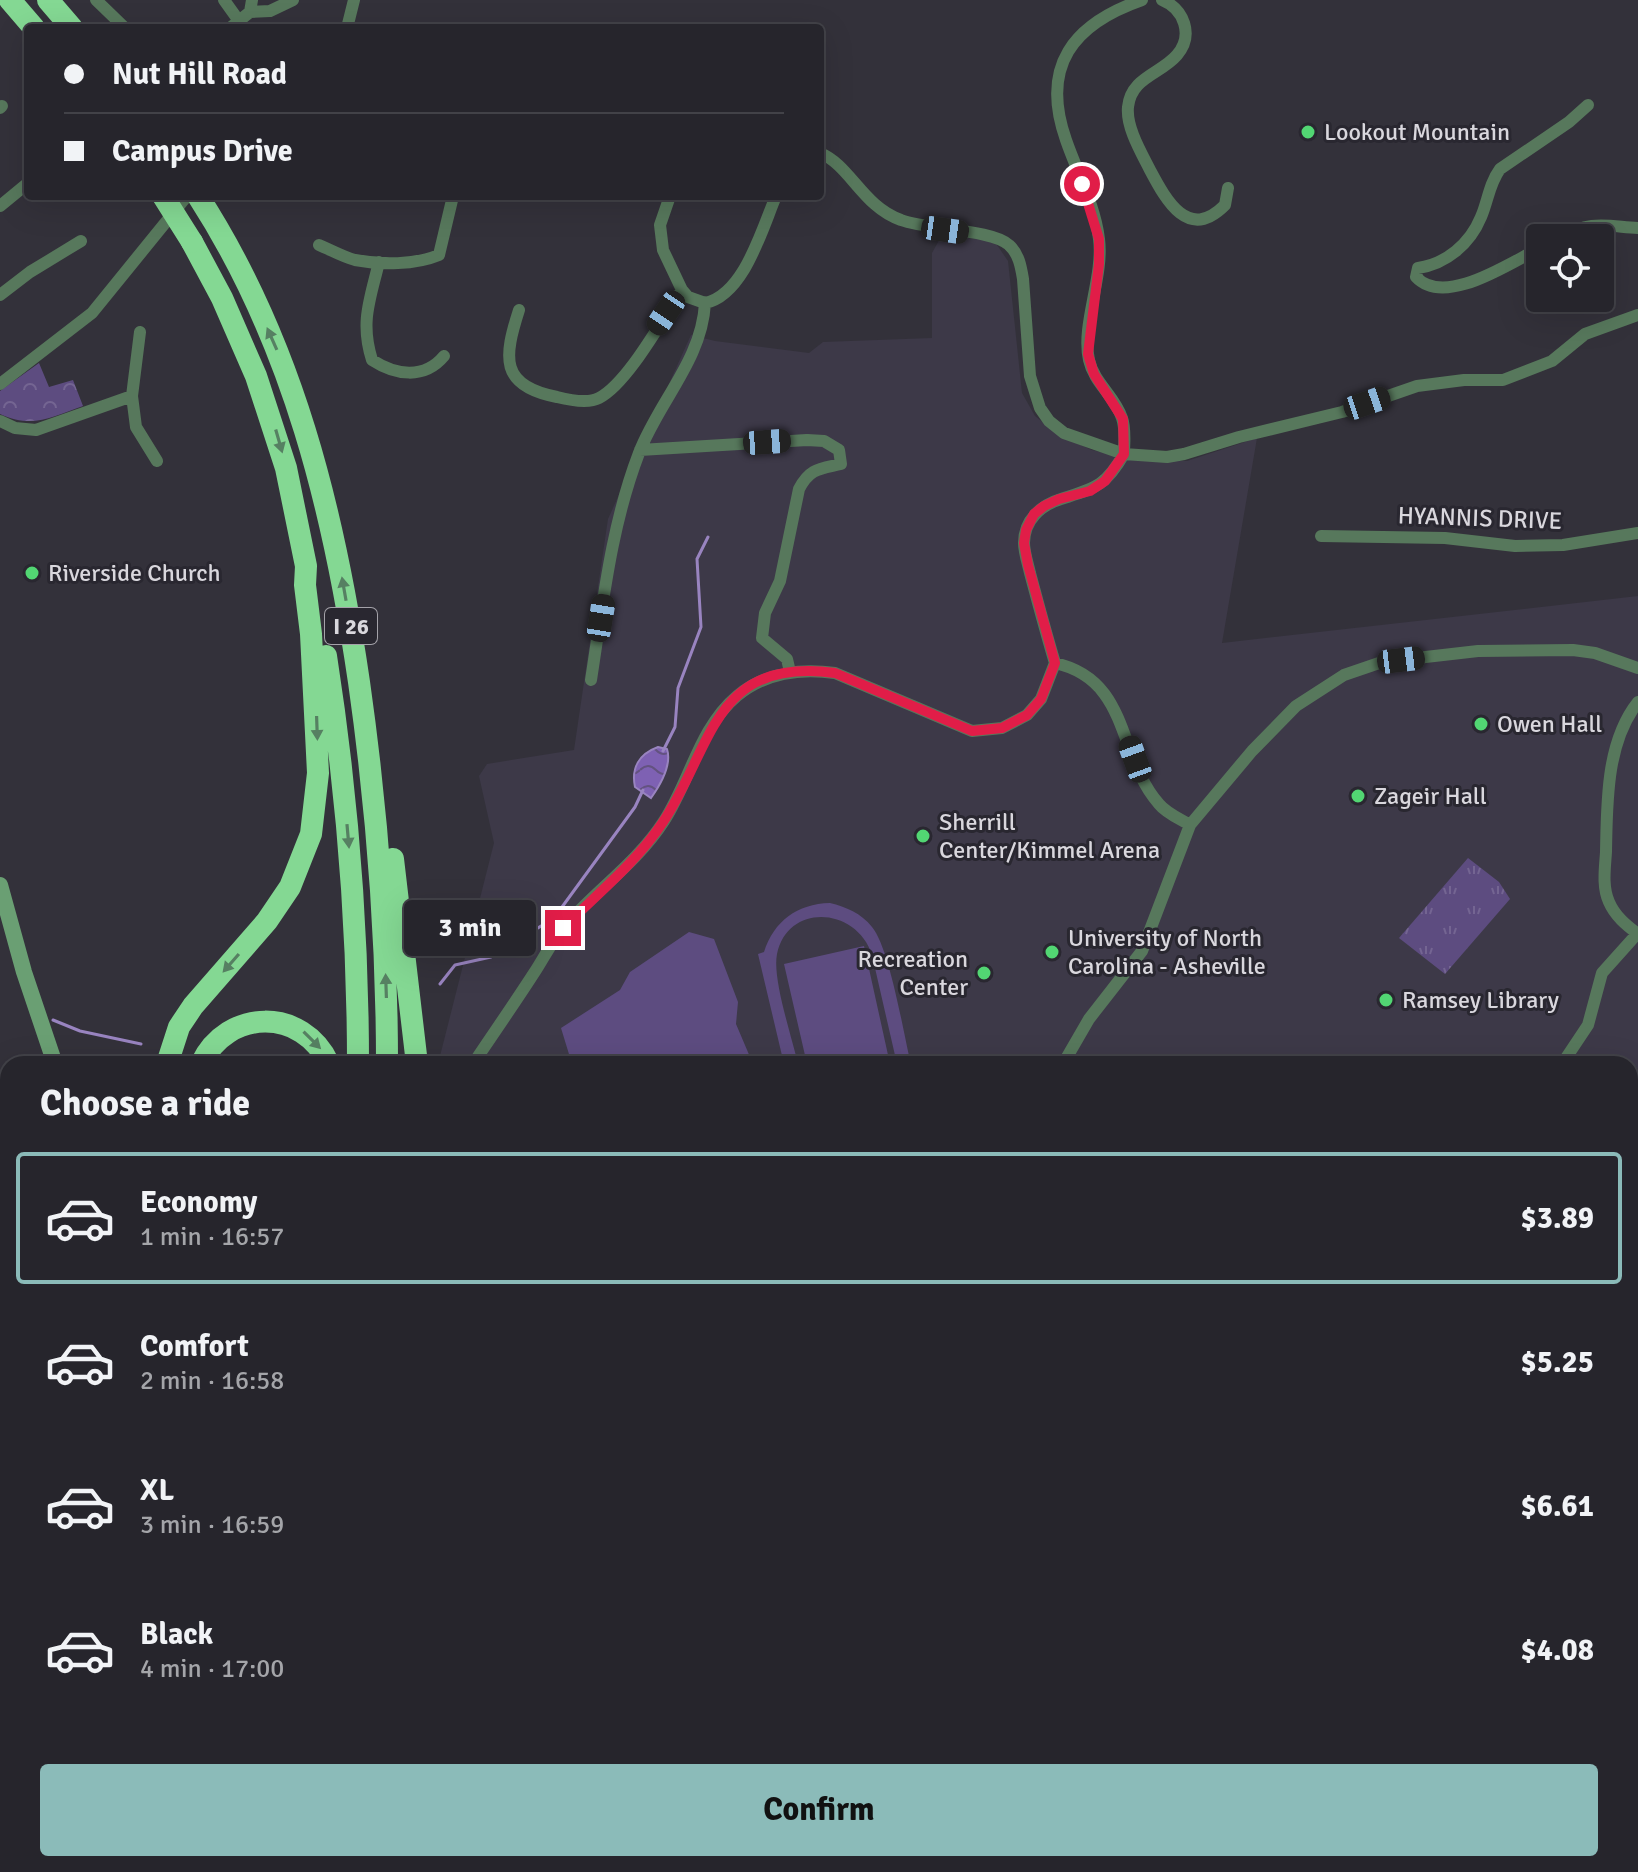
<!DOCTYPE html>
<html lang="en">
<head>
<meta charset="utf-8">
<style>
	:root { --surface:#26252c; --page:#323138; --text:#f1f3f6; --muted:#a4a5a9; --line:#424248; --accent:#8bbbb9 }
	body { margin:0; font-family:Signika,sans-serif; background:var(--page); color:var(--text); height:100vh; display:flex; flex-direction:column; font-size:30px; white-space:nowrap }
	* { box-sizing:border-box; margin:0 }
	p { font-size:26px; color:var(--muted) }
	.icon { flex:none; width:44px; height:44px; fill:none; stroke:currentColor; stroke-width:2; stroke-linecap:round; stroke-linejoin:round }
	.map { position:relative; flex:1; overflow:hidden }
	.panel { position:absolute; left:0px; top:1056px; width:1638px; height:816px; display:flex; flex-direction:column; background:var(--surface); border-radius:24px 24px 0 0; box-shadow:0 8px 32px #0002,0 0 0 2px var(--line) }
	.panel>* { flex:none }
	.hud { position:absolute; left:24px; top:24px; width:800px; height:176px; border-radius:8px; box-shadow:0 8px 32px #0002,0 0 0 2px var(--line); display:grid; align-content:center; height:176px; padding:0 40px; background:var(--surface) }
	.controls { position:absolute; left:1526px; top:224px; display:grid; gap:16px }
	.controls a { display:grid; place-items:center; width:88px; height:88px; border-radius:8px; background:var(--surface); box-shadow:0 8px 32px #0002,0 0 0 2px var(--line); font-size:40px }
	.end { position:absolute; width:36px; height:36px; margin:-18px; border:10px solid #e11d48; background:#fff; box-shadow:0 0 0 4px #fff }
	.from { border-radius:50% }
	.bubble { position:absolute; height:56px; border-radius:8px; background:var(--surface); box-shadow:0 8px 32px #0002,0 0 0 2px var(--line); font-size:26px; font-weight:700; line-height:56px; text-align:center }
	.car { position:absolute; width:24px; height:48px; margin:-24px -12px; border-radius:10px; box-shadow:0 0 6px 2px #0007; background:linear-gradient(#222 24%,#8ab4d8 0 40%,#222 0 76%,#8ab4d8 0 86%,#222 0) }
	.hud b { display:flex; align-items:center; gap:28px; height:76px; font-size:30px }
	.hud b+b { border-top:2px solid var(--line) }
	.hud i { width:20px; height:20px; background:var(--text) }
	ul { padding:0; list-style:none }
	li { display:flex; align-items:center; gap:24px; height:132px; margin:0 16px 12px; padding:0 24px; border:4px solid transparent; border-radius:8px }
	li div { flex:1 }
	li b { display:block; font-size:30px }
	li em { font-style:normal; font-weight:700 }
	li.selected { border-color:var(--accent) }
	li>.icon { width:72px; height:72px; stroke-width:1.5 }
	h2 { padding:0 40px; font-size:36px; line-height:96px }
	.primary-button { display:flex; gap:16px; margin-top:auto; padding:16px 40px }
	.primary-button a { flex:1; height:92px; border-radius:8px; background:var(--accent); color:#111; font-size:32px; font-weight:700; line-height:92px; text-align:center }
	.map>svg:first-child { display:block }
</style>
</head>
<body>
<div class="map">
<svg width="1638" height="1872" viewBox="0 0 1638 1872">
	<defs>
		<pattern id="grass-tufts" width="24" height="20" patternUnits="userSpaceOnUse" patternTransform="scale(2)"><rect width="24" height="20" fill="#5d4c80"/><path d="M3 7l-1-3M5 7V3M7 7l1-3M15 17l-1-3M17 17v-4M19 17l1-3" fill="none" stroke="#746592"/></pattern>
		<pattern id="forest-firs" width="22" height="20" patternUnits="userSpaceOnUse" patternTransform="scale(2)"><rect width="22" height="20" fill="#5d4c80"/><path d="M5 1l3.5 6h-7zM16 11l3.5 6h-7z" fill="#746592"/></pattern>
		<pattern id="park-crowns" width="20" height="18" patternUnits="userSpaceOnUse" patternTransform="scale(2)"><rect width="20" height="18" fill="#5d4c80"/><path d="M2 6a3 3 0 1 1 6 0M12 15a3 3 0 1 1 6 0" fill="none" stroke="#746592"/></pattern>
		<pattern id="water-waves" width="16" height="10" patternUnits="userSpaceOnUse" patternTransform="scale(2)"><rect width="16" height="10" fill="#7e61b3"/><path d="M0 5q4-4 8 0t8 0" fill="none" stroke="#635280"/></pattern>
	</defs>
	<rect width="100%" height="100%" fill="#33313a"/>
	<path fill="#3d3948" d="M942,235l43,5 12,5 11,16 14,132 13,23 24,19 33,15 39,9 56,2 70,-23 -35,205 416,-47v924l-8,9v-465h-1192l56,-221 -15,-67 8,-12 87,-14 34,-231 83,-184 24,6 94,12 14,-11 109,-4v-85z"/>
	<path fill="url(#grass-tufts)" d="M1468,858l31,24 11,17 -65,75 -46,-36z"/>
	<path fill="url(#forest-firs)" d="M1638,1558v314h-310l2,-8h300v-298z"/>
	<path fill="url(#park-crowns)" d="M39,363l10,24 24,-7 10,26c-32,11 -50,23 -83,8v-23z"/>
	<path fill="#5d4c80" d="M830,903c16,4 31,10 42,24 18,22 31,105 39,137h-14l-25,-109c-15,-48 -84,-53 -95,-1 -5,25 15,83 21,110h-14l-26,-110 6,-2c10,-31 33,-48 66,-49z
		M689,932l25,7 24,63 -2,22 17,40h-181l-11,-36 59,-38 10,-18z
		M864,946l26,118h-83l-23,-100z"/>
	<path fill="url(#water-waves)" stroke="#9984c0" stroke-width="2" d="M658,747l9,2c5,16 -6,35 -16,49l-16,-11c-4,-19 4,-33 23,-40z"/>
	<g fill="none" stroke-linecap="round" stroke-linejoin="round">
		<path stroke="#9984c0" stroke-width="3" d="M663,751l12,-24 3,-39 23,-61 -4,-68 11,-22
			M440,984l15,-19 36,-8 63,-39 81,-111 8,-17
			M53,1020l27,11 61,13
			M0,1289l8,3
			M1630,1457l8,-6
			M1281,1872v-8"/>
		<path stroke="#57785c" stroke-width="12" d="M96,0l29,28
			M224,0l15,21
			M1162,0c22,9 32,35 15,55 -16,19 -46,22 -49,52 -2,20 13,45 22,63 16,30 38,72 75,35l3,-17
			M250,12l20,-1 23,-11
			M230,28l20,-16 2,-12
			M347,28l7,-28
			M0,108l2,-2
			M820,153c30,12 43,54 81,67 26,10 91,9 108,25 10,9 12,22 14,34l7,97 10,32 9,13 15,12 60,21 43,3 17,-3 55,-17 103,-25 75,-26 47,-6h39l49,-19 33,-27 53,-19
			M670,196l-10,29 3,25 19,40 6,7 17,6c39,-8 57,-74 71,-107
			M0,206l28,-23
			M1561,238c29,-18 44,-12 77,-10
			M319,245c12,5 24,12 36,15 26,5 60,5 84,-5l14,-59
			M1540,248c-29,14 -95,60 -124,29l2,-9c28,-4 52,-24 63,-51 7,-16 8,-33 19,-48l69,-47 19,-17
			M379,262c-9,38 -19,60 -7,98 23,15 52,20 72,-4
			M0,295l30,-23 51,-31
			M519,310c-15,47 -20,76 38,87 12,3 31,7 42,1 29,-15 64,-80 83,-108
			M140,332l-8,64 4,31 21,34
			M0,384l92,-71 95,-117
			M0,421l15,7 21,2 96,-34
			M640,450l167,-10 17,1 15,9 2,14c-21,5 -31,4 -42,25l-19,92 -15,32 -3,25 25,21 3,13
			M1124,454c0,-11 2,-25 -2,-36 -7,-22 -28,-35 -33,-58 -8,-35 15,-83 10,-121 -4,-34 -22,-67 -33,-99 -26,-74 7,-116 76,-140
			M1321,536l124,2 70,8 48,-1 75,-12
			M1055,663c-9,-30 -17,-60 -25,-90 -2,-9 -6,-21 -6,-30 0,-23 17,-38 37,-44 34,-11 44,-12 63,-45
			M591,680c12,-77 20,-154 48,-227 20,-52 63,-93 66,-150
			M1638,702c-32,40 -31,101 -32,150 -1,16 -4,35 3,50 6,14 17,23 29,32
			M473,1064c20,-30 41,-60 61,-91 10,-15 18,-32 30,-46 32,-37 73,-64 100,-106 26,-40 35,-93 73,-125 28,-23 63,-28 98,-23l137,58 30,-3 25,-13 14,-16 14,-36c76,17 62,94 104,141 7,9 21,15 31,21
			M1063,1064l26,-45 53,-68 48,-126 62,-74 44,-45 48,-31 38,-13 96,-11 95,-1 22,3 43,15
			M1562,1064l26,-39 14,-52 35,-39
			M523,1864l2,8
			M690,1864l3,8
			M729,1864l4,8
			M772,1864l5,8
			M361,1872l1,-8"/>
		<path stroke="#6a9f73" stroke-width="16" d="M0,885l24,87 31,92
			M1630,1545l8,-9
			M1630,1565l8,-9
			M0,1766l8,-28
			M1211,1864l7,8
			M1232,1864l6,8
			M1311,1872l3,-8"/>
		<path stroke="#84d893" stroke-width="22" d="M10,0l24,28
			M48,0l24,28
			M198,196c95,147 136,315 161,486 18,127 28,254 28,382
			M326,656c21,135 32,271 32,408
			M393,859l24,205
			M167,1064l12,-37 14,-21 74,-85 23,-34 21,-53 7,-61 -7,-139 -6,-49 1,-19 -20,-98 -30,-92 -34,-78 -30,-56
			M201,1064c26,-56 102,-57 128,0
			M36,1872l4,-8
			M80,1872l4,-8"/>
		<path stroke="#84d893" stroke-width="22" d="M163,196l29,46"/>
	</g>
	<defs><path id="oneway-solid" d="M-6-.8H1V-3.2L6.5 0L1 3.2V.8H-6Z" transform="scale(2)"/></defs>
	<g fill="#568062">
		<use href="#oneway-solid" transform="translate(272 339) rotate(-114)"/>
		<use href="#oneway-solid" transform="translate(279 441) rotate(74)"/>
		<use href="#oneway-solid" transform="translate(344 589) rotate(-100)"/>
		<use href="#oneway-solid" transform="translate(317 728) rotate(88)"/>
		<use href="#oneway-solid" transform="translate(348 836) rotate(85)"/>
		<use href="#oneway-solid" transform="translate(231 963) rotate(131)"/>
		<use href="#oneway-solid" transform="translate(386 986) rotate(-92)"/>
		<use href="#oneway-solid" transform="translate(312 1040) rotate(45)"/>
	</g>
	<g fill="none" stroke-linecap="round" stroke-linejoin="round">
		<path stroke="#e11d48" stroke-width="10" d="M563,928c34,-34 73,-65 100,-106 50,-75 50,-166 172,-149l137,58 30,-3 25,-13 14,-16 14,-36 -27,-98 -4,-22 2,-13 8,-16 10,-8 15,-7 31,-8 15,-10 19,-27 -1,-35 -29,-45 -6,-20 11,-90v-25l-17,-55"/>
	</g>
	<g fill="#52d673" stroke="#292730" stroke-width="3">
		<circle cx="1308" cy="132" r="8"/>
		<circle cx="32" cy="573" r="8"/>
		<circle cx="1481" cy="724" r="8"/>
		<circle cx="1358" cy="796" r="8"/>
		<circle cx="923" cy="836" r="8"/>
		<circle cx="1052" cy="952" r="8"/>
		<circle cx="984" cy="973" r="8"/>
		<circle cx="1386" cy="1000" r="8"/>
	</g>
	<g text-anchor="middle" stroke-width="6" stroke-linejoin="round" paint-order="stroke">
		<rect fill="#292730" stroke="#a4a2a9" stroke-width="2" x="325" y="608" width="52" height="36" rx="6"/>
		<g font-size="22" font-weight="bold" fill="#d9d7dd">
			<text x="351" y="634">I 26</text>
		</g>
		<g font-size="24" fill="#d9d7dd" stroke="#292730" text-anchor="start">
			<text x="1324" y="140">Lookout Mountain</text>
			<text x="48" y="581">Riverside Church</text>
			<text x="1497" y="732">Owen Hall</text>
			<text x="1374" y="804">Zageir Hall</text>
			<text x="939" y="830">Sherrill<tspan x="939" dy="28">Center/Kimmel Arena</tspan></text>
			<text x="1068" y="946">University of North<tspan x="1068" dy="28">Carolina - Asheville</tspan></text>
			<text x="968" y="967" text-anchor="end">Recreation<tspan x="968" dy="28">Center</tspan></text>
			<text x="1402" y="1008">Ramsey Library</text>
		</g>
		<g font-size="24" fill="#d9d7dd" stroke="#292730">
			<text transform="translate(1480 518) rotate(2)" y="8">HYANNIS DRIVE</text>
		</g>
	</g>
</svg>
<div class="controls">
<a><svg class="icon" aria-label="locate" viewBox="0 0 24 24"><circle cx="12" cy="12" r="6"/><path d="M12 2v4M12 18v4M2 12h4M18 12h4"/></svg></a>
</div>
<i class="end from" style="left:1082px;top:184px"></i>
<i class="end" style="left:563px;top:928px"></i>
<div class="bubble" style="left:404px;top:900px;width:132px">3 min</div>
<i class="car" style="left:945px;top:230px;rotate:98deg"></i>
<i class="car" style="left:666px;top:313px;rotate:214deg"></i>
<i class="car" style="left:1367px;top:403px;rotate:71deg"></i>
<i class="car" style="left:767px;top:442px;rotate:86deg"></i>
<i class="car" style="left:601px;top:618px;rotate:9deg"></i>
<i class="car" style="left:1401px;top:660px;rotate:83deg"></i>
<i class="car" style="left:1135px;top:759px;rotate:340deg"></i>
<div class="hud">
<b><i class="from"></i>Nut Hill Road</b>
<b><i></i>Campus Drive</b>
</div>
<section class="panel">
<h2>Choose a ride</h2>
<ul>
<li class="selected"><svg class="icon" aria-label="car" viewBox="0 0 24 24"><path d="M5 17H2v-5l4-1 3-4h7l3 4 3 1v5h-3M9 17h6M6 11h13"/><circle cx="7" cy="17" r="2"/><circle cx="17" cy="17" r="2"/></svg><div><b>Economy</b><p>1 min · 16:57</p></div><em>$3.89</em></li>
<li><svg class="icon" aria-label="car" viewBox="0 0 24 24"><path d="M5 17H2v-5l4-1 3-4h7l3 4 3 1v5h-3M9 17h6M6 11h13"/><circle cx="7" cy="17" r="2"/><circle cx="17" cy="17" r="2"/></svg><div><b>Comfort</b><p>2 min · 16:58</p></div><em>$5.25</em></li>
<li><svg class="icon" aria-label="car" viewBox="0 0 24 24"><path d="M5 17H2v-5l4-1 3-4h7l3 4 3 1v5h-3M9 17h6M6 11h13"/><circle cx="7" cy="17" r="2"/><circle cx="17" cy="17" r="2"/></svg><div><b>XL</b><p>3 min · 16:59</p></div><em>$6.61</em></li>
<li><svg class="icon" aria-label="car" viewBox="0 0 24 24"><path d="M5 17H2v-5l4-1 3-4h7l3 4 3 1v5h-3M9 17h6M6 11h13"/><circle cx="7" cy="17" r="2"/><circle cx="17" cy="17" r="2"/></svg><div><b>Black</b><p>4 min · 17:00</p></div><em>$4.08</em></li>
</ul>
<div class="primary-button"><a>Confirm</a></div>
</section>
</div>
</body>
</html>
